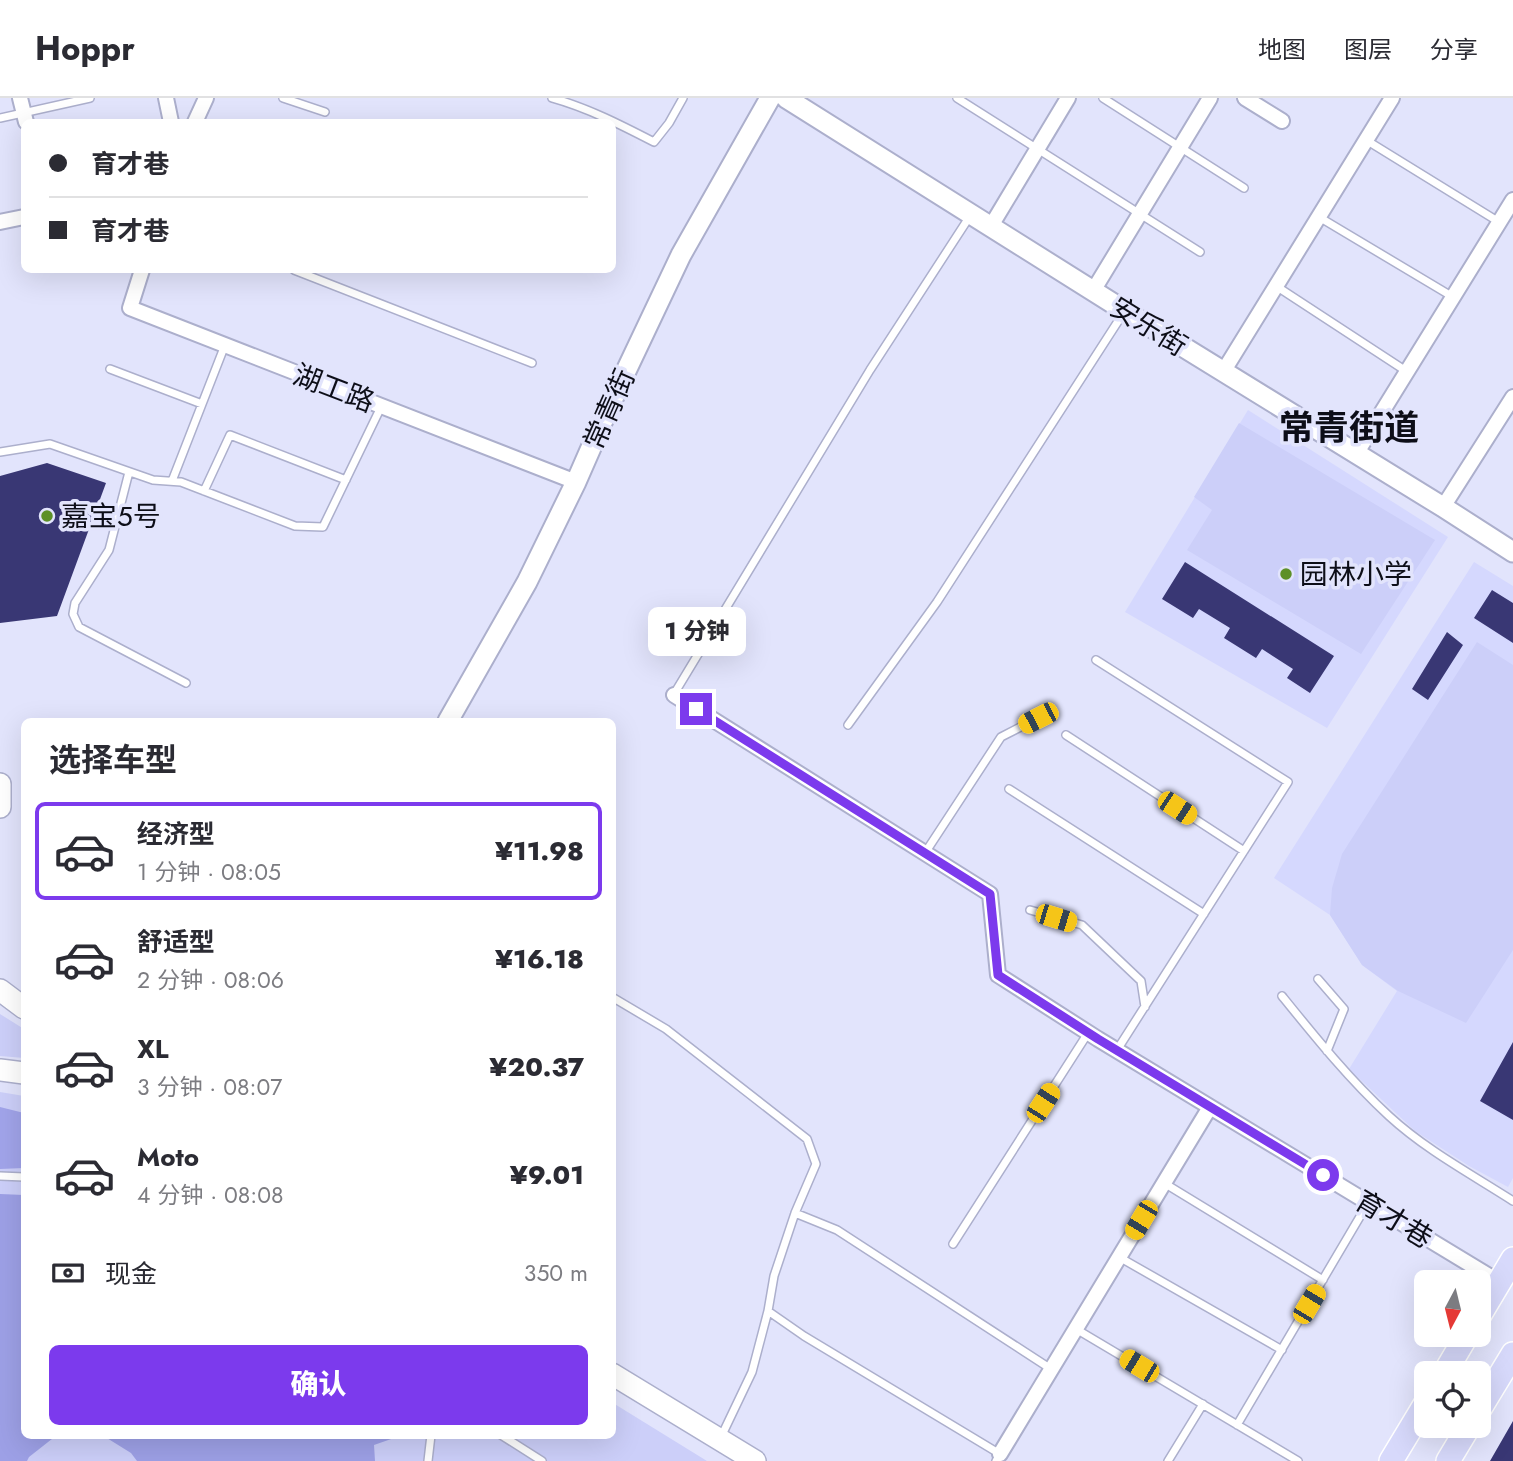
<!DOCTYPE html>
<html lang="zh">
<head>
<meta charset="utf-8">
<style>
	:root { --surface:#fff; --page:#f2f2f3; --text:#2b2b33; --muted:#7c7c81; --line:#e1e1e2; --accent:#7c3aed }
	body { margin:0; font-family:Jost,"Noto Sans SC",sans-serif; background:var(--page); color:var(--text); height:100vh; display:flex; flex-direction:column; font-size:26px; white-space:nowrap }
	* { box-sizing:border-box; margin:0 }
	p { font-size:23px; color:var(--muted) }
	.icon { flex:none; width:38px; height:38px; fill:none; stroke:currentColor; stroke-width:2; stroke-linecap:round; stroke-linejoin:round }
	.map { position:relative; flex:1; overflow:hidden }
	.drawer { position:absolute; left:21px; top:620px; width:595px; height:721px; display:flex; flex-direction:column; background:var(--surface); border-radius:10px; box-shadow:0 7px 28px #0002 }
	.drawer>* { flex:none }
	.hud { position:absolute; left:21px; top:21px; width:595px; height:154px; border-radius:10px; box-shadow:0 7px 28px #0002; display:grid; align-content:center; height:154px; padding:0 28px; background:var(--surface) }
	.needle { width:46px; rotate:187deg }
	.tools { position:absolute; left:1414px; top:1172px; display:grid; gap:14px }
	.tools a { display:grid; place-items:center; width:77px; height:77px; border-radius:10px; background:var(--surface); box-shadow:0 7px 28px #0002; font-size:35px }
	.end { position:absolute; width:32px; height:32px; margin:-16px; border:9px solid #7c3aed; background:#fff; box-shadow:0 0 0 4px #fff }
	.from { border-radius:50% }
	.bubble { position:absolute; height:49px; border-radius:10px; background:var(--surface); box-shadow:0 7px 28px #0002; font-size:23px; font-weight:800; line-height:49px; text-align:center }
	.car { position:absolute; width:21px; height:42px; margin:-21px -10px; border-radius:9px; box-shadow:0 0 5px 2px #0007; background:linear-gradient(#f5c518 24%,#345 0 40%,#f5c518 0 76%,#345 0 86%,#f5c518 0) }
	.hud b { display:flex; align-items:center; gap:24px; height:66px; font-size:26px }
	.hud b+b { border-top:2px solid var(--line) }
	.hud i { width:18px; height:18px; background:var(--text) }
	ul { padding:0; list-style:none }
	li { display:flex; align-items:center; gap:21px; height:98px; margin:0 14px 10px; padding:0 14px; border:4px solid transparent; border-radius:10px }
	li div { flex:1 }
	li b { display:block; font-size:26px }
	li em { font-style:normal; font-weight:800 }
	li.current { border-color:var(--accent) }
	li>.icon { width:63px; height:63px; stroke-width:1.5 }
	h2 { padding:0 28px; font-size:32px; line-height:84px }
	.pay { display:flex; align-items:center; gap:18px; height:77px; padding:0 28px; font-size:26px }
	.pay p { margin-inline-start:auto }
	.action { display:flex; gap:14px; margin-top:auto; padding:14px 28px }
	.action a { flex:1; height:80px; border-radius:10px; background:var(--accent); color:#fff; font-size:28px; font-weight:800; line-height:80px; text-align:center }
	header { display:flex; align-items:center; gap:42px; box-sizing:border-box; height:98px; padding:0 35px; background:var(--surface); border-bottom:2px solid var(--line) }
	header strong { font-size:33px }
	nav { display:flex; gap:38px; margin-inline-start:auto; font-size:24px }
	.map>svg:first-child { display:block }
</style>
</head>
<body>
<header>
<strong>Hoppr</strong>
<nav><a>地图</a><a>图层</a><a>分享</a></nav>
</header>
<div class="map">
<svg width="1513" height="1363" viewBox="0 0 1513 1363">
	<rect width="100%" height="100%" fill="#e2e4fc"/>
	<path fill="#d5d8fe" d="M1248,312l200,127 -121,191 -202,-116z
		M1474,464l39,24v592l-5,9 -39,-21 -54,-35 -66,-62 48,-78 -35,-26 -32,-50 -56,-37z"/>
	<path fill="#cccff9" d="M1239,325l196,117 -74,114 -174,-104 25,-40 -18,-13z
		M1477,544l36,23v285l-47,73 -68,-32 -36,-26 -32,-50 2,-27 10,-34z
		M0,916l24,15v29l-24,-2z
		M0,994l24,4v339h588l1,-32 94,58h-707z"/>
	<path fill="#a1a4ea" d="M0,1009l24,6v55l-24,1z"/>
	<path fill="#9da0e6" d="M0,1096l24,1v240h33l-28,22 -2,4h-27z
		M102,1337h293l-1,3 -20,7 1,16h-238l-6,-8z"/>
	<path fill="#393774" d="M47,365l59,20 -49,133 -57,7v-147z
		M1185,464l149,94 -24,37 -23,-15 6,-9 -31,-20 -6,9 -32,-20 6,-10 -31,-19 -6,9 -31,-19z
		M1492,492l21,13v40l-39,-25z
		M1447,534l16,13 -35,55 -16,-11z
		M1513,944v78l-33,-19z
		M1513,1323v40h-23z"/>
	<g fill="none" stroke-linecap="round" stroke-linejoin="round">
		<defs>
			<path id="service" d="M283,0l42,14
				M552,0c36,10 69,27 102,44l15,-19 14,-25
				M957,0l243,154
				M1103,0l141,90
				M0,20l90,-20
				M1366,42l133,82
				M1319,119l134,80
				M294,172l238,93
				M1276,188l130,85
				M110,271l92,35
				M0,354l50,-8 103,36 28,2 114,44 28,1 58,-120
				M129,374l-20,78 -34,53 -2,11 6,13 107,56
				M172,383l53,-136
				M204,393l26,-56 116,45
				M1096,562l192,122 -171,268
				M674,596l196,-324 100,-154
				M848,627l89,-123 187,-290
				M1066,637l178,116
				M1009,691l195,125
				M925,755l76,-116 37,-19
				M1030,812l52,15 59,56 4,26
				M1318,881l26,30 -17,42
				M1282,898c34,42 67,83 107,120 37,34 82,58 124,85
				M612,899l54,32 141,110 9,25 -21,49 -21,63 -6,35 36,25 196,118 -4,7
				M0,1078l24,1
				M1164,1085l159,97
				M795,1115l42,17 214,139
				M953,1146l135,-211
				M1119,1159l163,93
				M1076,1231l222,132
				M1237,1327l131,-222
				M501,1337l41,26
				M721,1339l31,-65 16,-61
				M428,1363l3,-26
				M1168,1363l35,-57"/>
			<path id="minor" d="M20,0l6,24
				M166,0l5,24
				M1245,0l37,23
				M195,24l11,-24
				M0,124l24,-5
				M991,128l77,-128
				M142,172l-12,38 446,174
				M1093,193l117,-193
				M1223,274l169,-274
				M1356,356l157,-254
				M1443,409l70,-110
				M674,597l316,199 8,81 100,64 401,243
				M1000,1356l210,-347"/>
			<path id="tertiary" d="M786,0l339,213 318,196 70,45
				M448,623l79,-139 49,-100 32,-73 73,-154 89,-157"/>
			<path id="secondary" d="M0,686v23
				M0,892l24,18
				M0,972l24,3
				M612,1276l143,87"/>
			<path id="primary" d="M1479,1218l34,-57
				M1444,1276l23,-39
				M1479,1312l34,-56
				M1391,1363l35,-58
				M1448,1363l21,-35"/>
		</defs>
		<use href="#service" stroke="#acafcc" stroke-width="10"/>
		<use href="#minor" stroke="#acafcc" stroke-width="18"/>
		<use href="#tertiary" stroke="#acafcc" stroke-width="23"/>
		<use href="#secondary" stroke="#acafcc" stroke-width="24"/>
		<use href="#primary" stroke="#fff" stroke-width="26"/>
		<use href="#service" stroke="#fff" stroke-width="7"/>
		<use href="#minor" stroke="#fff" stroke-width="14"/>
		<use href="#tertiary" stroke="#fff" stroke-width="19"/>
		<use href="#secondary" stroke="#fff" stroke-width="21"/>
		<use href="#primary" stroke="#d7d9fb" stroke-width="23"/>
	</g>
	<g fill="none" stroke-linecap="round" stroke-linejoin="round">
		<path stroke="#7c3aed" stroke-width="9" d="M696,611l294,185 8,81 100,64 225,136"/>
	</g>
	<g fill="#5d9027" stroke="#e2e4fc" stroke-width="2.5">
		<circle cx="47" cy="418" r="7"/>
		<circle cx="1286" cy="476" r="7"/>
	</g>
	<g text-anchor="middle" stroke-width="7" stroke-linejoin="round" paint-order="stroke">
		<g font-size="28" fill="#0d0e18" stroke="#e2e4fc">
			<text transform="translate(1149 228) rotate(32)" y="10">安乐街</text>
			<text transform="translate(334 290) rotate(21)" y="10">湖工路</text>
			<text transform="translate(609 311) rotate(-66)" y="10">常青街</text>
			<text transform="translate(1394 1121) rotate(31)" y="10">育才巷</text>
		</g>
		<g font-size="28" fill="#0d0e18" stroke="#e2e4fc" text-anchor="start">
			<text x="61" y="428">嘉宝5号</text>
			<text x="1300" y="486">园林小学</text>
		</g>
		<g font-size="35" font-weight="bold" fill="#0d0e18" stroke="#e2e4fc">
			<text x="1349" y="342">常青街道</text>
		</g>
	</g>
</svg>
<div class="tools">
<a><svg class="needle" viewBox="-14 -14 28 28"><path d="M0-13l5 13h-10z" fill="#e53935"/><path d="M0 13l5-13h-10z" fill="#7c7c81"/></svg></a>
<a><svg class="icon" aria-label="locate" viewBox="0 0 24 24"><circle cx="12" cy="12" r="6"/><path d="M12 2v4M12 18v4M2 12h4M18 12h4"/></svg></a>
</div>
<i class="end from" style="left:1323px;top:1077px"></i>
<i class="end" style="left:696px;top:611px"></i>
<div class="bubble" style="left:648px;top:509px;width:98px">1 分钟</div>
<i class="car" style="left:1038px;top:620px;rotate:243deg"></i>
<i class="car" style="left:1177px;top:710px;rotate:123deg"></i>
<i class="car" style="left:1056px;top:820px;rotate:107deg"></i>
<i class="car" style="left:1043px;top:1005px;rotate:33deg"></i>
<i class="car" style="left:1141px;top:1122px;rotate:211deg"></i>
<i class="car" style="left:1309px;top:1206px;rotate:31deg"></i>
<i class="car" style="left:1139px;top:1268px;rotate:301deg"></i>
<div class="hud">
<b><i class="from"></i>育才巷</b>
<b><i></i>育才巷</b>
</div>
<section class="drawer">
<h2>选择车型</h2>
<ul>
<li class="current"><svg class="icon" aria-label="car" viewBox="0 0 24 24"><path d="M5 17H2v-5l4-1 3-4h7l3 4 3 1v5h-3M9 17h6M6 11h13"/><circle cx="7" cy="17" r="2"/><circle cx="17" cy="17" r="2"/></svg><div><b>经济型</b><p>1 分钟 · 08:05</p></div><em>¥11.98</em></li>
<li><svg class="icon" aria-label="car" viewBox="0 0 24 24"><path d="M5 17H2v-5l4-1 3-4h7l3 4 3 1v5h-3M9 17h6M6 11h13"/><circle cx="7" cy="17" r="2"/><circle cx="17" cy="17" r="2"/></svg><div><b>舒适型</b><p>2 分钟 · 08:06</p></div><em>¥16.18</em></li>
<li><svg class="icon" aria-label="car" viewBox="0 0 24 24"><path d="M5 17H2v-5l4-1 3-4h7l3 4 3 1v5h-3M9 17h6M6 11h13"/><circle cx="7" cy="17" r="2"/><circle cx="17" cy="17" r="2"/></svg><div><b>XL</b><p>3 分钟 · 08:07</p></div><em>¥20.37</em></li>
<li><svg class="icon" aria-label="car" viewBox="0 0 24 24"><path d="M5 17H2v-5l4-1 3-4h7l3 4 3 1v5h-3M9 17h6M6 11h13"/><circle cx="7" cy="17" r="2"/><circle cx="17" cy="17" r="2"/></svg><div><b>Moto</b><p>4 分钟 · 08:08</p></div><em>¥9.01</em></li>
</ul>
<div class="pay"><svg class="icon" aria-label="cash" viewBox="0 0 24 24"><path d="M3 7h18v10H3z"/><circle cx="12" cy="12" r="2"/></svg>现金<p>350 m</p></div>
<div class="action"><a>确认</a></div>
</section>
</div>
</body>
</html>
